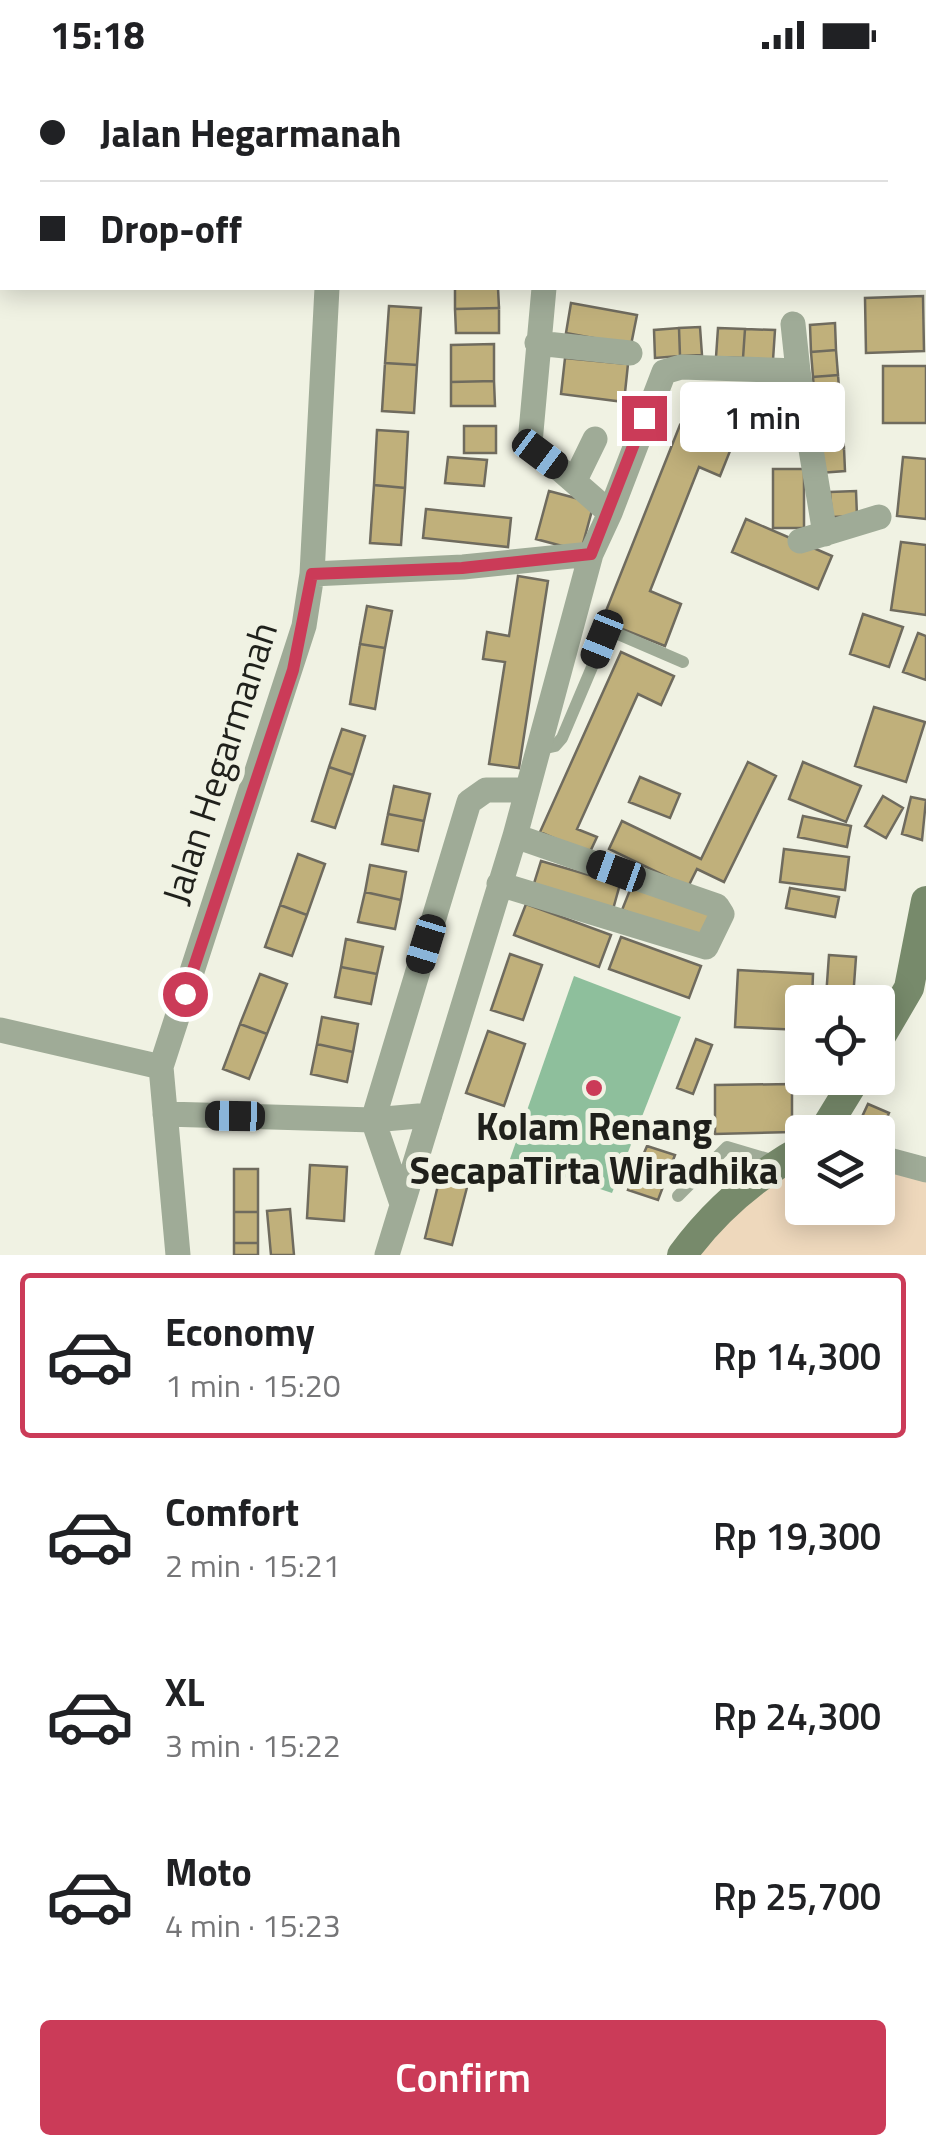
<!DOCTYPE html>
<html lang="en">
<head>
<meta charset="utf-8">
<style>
	:root { --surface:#fff; --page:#f2f2f2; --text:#202124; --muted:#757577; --line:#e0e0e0; --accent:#cb3b58 }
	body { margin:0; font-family:"Titillium Web",sans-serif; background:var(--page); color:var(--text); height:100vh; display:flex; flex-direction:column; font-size:38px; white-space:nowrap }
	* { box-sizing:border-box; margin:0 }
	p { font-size:32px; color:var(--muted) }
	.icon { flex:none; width:55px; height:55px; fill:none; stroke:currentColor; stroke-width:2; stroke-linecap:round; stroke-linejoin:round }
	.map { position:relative; height:1185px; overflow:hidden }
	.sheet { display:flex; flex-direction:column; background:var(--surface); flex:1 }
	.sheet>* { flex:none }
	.top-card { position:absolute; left:0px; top:0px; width:928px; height:220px; box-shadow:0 5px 25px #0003; display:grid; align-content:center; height:220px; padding:0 40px; background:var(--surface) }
	.tools { position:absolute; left:785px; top:915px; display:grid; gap:20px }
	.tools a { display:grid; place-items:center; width:110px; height:110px; border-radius:10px; background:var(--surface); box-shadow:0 5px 25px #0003; font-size:50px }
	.end { position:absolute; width:45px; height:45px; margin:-22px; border:12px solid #cb3b58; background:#fff; box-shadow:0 0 0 5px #fff }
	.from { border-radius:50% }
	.bubble { position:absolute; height:70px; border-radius:10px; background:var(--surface); box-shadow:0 5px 25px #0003; font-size:32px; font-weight:600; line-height:70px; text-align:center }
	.car { position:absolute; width:30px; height:60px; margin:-30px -15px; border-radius:12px; box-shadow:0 0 8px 2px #0007; background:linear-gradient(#222 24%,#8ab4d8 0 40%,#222 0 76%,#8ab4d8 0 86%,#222 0) }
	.top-card b { display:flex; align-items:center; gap:35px; height:95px; font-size:38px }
	.top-card b+b { border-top:2px solid var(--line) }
	.top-card i { width:25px; height:25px; background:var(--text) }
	ul { padding:18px 0 0; list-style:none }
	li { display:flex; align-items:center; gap:30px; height:165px; margin:0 20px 15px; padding:0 20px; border:5px solid transparent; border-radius:10px }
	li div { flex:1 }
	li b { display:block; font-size:38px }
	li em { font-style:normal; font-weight:600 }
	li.on { border-color:var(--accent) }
	li>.icon { width:90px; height:90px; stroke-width:1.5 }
	.primary-button { display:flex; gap:20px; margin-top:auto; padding:20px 40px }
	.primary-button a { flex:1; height:115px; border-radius:10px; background:var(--accent); color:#fff; font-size:40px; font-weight:600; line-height:115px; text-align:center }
	.status { display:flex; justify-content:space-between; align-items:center; height:70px; padding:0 50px; background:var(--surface); direction:ltr }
	.status svg { height:28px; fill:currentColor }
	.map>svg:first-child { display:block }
</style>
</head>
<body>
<div class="status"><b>15:18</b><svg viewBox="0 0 49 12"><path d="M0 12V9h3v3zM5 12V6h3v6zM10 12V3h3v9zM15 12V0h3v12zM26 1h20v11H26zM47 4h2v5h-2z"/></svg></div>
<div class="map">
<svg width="926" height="1185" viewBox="0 0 926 1185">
	<rect width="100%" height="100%" fill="#f0f2e3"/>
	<path fill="#eed8bc" d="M802,1089v49h76v-45l48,13v79h-235l14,-19z"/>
	<path fill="#8ebf9c" d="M574,906l107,41 -69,176 -102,-34z"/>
	<path fill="#c0b07b" stroke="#6f6b5e" stroke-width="2.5" d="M455,218h43l1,20 -44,1z
		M923,226l1,55 -58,2 -1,-55z
		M571,233l66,12 -6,30 -65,-12z
		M389,236l32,2 -4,57 -32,-2z
		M499,238v25h-43l-1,-24z
		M835,253l1,27 -25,2 -1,-27z
		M700,257l2,28 -22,1 -1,-28z
		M679,258l1,28 -25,2 -1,-28z
		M718,258l27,1 -2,29 -27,-1z
		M745,259l30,1 -2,30 -30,-2z
		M494,274v37l-43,1v-37z
		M836,280l2,25 -25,2 -2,-25z
		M565,288l63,6 -4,38 -63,-8z
		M385,293l32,2 -3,48 -32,-2z
		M883,296h43v57h-43z
		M838,305l2,26 -25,2 -2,-26z
		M494,311l1,25h-44v-24z
		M840,331l2,23 -25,2 -2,-23z
		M842,354l2,24 -26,1 -1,-23z
		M680,355l52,21 -12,30 -21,-9 -49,124 31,13 -16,42 -63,-25z
		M464,356h32v27h-32z
		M377,360l31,2 -3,56 -31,-3z
		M844,378l1,23 -25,2 -2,-24z
		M448,387l39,3 -3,26 -39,-3z
		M903,387l23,2v60l-29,-3z
		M773,399h31v59h-31z
		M374,415l31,3 -4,57 -31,-2z
		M549,421l45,12 -13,48 -45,-12z
		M856,421l1,25 -25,1 -2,-25z
		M426,439l85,9 -3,29 -85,-9z
		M746,449l86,37 -14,33 -86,-37z
		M901,472l25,3v70l-35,-5z
		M518,506l30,5 -29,187 -30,-4 16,-102 -22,-3 4,-27 22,4z
		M367,536l25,5 -7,37 -25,-4z
		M863,544l40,13 -14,40 -39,-13z
		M918,563l8,3v44l-23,-8z
		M360,574l25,4 -10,61 -25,-5z
		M621,582l53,24 -13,29 -23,-11 -61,135 20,8 -8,17 -49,-22z
		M874,637l51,15 -19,60 -51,-16z
		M342,659l23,7 -12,39 -24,-8z
		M748,692l28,14 -52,106 -27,-13 -9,18 -79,-38 13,-28 79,38z
		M803,692l58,24 -15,36 -57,-23z
		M329,697l24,8 -18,53 -23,-7z
		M640,707l40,17 -10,24 -41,-16z
		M394,716l36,8 -6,27 -36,-7z
		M883,726l20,12 -17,30 -21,-12z
		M911,727l15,3 -4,40 -20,-6z
		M388,744l36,7 -6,30 -36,-7z
		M803,746l48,10 -4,21 -49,-10z
		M784,779l65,8 -4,33 -65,-8z
		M298,784l27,10 -18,51 -27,-10z
		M541,791l79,23 -8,29 -80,-23z
		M370,795l36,7 -5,28 -36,-8z
		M634,810l80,30 -12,30 -80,-30z
		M790,818l49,9 -4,20 -49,-9z
		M365,822l36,8 -6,29 -37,-7z
		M526,834l85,31 -12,32 -85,-32z
		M280,835l27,10 -15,41 -27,-9z
		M621,867l80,29 -12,32 -80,-29z
		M346,869l37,8 -6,27 -36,-7z
		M510,884l32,11 -19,55 -32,-10z
		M829,885l27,2 -3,42 -27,-2z
		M341,897l36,7 -6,30 -36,-7z
		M738,900l75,4 -1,28h-10v28l-67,-3z
		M260,904l27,10 -20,50 -27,-10z
		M322,947l36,7 -5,28 -36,-8z
		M240,954l27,10 -18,45 -26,-10z
		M488,961l37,13 -21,62 -38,-13z
		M696,969l16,6 -19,49 -16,-6z
		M317,974l36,8 -6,30 -36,-8z
		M792,1014v48l-77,2v-49z
		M868,1034l21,9 -7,16 -21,-10z
		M647,1076l28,9 -17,45 -30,-10z
		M310,1095l37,2 -3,54 -37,-3z
		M443,1095l28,7 -19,73 -27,-7z
		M234,1099h24v43h-24z
		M290,1139l4,46h-23l-4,-44z
		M234,1142h24v31h-24z
		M234,1173h24v12h-24z"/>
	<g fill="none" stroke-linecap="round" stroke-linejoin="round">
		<path stroke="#9fab97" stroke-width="12" d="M537,680l18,-4 7,-8 44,-104h12l65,28
			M678,1126l49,-49 51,15"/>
		<path stroke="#9fab97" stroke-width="25" d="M351,2v-2
			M441,2v-2
			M535,2v-2
			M0,77h2
			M925,140l1,1
			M793,254l5,47
			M537,273l93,10
			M575,410l20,-41
			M610,443l54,-141 17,-5 117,4 27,163
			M800,471l79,-24
			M312,504l151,-7 128,-13
			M499,814l207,63 16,-33 -5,-8 -202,-70
			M0,960l161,37
			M165,1044l208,6 29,84
			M430,1045l-57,5 96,-318 17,-12h38
			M878,1087l48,13
			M178,1185l-17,-188 143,-441 8,-52 15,-286
			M387,1185l128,-419 76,-282 19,-41 -80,-70 14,-155"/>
		<path stroke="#778a6b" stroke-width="30" d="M878,971l31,-53 17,-87
			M823,1062l33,-54
			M682,1185c33,-45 71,-78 120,-105"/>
	</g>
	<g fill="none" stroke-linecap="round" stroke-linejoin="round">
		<path stroke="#cb3b58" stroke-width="12" d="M185,924l108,-324 19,-96 150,-6 129,-14 53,-136"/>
	</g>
	<circle fill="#cb3b58" stroke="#f0f2e3" stroke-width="4" cx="594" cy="1018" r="10"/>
	<g text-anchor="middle" stroke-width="10" stroke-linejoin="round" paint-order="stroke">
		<g font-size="38" fill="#1f201b" stroke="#f0f2e3">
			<text transform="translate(220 693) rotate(-72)" y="13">Jalan Hegarmanah</text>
		</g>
		<g font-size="38" font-weight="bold" fill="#1f201b" stroke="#f0f2e3">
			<text x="594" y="1070">Kolam Renang<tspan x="594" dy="44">SecapaTirta Wiradhika</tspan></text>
		</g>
	</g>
</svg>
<div class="tools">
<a><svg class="icon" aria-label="locate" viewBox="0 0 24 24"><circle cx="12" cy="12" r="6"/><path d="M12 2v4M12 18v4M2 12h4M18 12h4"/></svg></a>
<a><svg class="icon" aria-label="layers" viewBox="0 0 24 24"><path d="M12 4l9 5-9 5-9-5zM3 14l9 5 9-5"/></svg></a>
</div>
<i class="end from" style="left:185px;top:924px"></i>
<i class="end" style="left:644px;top:348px"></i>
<div class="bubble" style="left:680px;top:312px;width:165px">1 min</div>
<i class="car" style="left:540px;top:384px;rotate:127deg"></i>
<i class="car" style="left:602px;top:569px;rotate:202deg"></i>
<i class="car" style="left:616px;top:801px;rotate:290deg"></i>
<i class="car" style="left:426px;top:874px;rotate:197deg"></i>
<i class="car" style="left:235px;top:1046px;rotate:271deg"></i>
<div class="top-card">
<b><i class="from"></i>Jalan Hegarmanah</b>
<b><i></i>Drop-off</b>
</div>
</div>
<section class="sheet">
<ul>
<li class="on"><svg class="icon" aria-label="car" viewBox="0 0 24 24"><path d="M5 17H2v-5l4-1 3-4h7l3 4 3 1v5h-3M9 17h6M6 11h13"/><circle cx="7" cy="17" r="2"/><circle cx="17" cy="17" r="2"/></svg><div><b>Economy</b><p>1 min · 15:20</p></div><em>Rp 14,300</em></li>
<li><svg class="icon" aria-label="car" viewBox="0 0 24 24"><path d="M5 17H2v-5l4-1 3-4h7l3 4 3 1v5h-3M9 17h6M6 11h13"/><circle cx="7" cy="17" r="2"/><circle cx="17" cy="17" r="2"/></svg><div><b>Comfort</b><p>2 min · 15:21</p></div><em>Rp 19,300</em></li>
<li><svg class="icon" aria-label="car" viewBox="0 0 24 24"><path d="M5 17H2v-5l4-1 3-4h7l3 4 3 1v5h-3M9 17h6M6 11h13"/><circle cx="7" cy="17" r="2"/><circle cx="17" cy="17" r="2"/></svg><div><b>XL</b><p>3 min · 15:22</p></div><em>Rp 24,300</em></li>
<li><svg class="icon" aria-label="car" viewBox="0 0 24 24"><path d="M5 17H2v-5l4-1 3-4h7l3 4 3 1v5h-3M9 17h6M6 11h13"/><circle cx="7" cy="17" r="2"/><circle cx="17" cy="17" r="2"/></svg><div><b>Moto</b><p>4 min · 15:23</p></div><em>Rp 25,700</em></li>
</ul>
<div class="primary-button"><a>Confirm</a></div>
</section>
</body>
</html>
